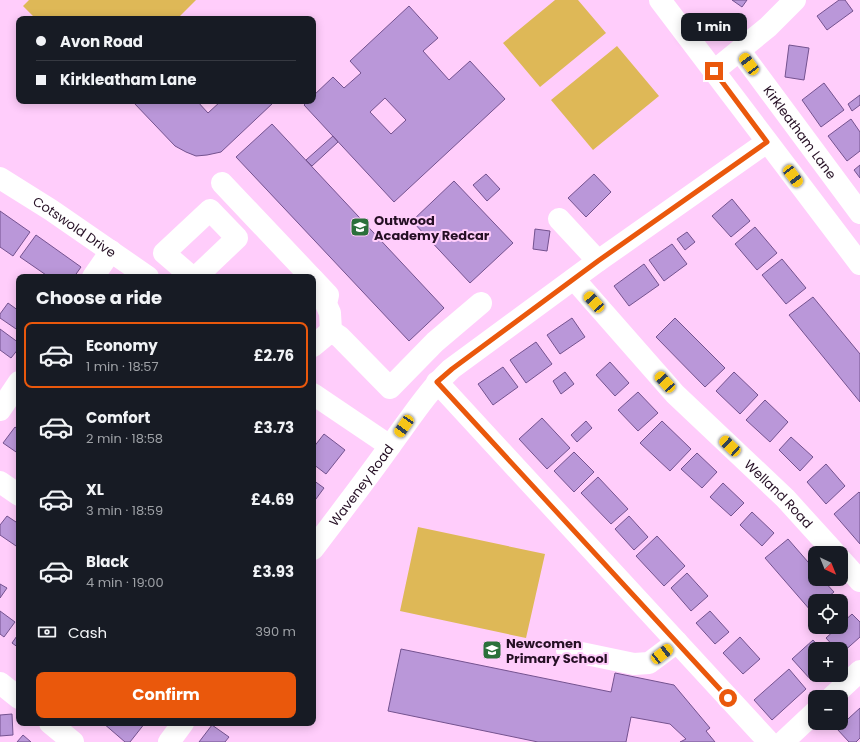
<!DOCTYPE html>
<html lang="en">
<head>
<meta charset="utf-8">
<style>
	:root { --surface:#171b24; --page:#20242c; --text:#f1f3f6; --muted:#9ea1a6; --line:#363941; --accent:#ea580c }
	body { margin:0; font-family:Poppins,sans-serif; background:var(--page); color:var(--text); height:100vh; display:flex; flex-direction:column; font-size:15px; white-space:nowrap }
	* { box-sizing:border-box; margin:0 }
	p { font-size:13px; color:var(--muted) }
	.icon { flex:none; width:22px; height:22px; fill:none; stroke:currentColor; stroke-width:2; stroke-linecap:round; stroke-linejoin:round }
	.map { position:relative; flex:1; overflow:hidden }
	.panel { position:absolute; left:16px; top:274px; width:300px; height:452px; display:flex; flex-direction:column; background:var(--surface); border-radius:8px; box-shadow:0 2px 10px #0003 }
	.panel>* { flex:none }
	.banner { position:absolute; left:16px; top:16px; width:300px; height:88px; border-radius:8px; box-shadow:0 2px 10px #0003; display:grid; align-content:center; height:88px; padding:0 20px; background:var(--surface) }
	.needle { width:26px; rotate:137deg }
	.fabs { position:absolute; left:808px; top:546px; display:grid; gap:8px }
	.fabs a { display:grid; place-items:center; width:40px; height:40px; border-radius:8px; background:var(--surface); box-shadow:0 2px 10px #0003; font-size:20px }
	.end { position:absolute; width:18px; height:18px; margin:-9px; border:5px solid #ea580c; background:#fff; box-shadow:0 0 0 2px #fff }
	.from { border-radius:50% }
	.bubble { position:absolute; height:28px; border-radius:8px; background:var(--surface); box-shadow:0 2px 10px #0003; font-size:13px; font-weight:700; line-height:28px; text-align:center }
	.car { position:absolute; width:12px; height:24px; margin:-12px -6px; border-radius:5px; box-shadow:0 0 3px 1px #0007; background:linear-gradient(#f5c518 24%,#345 0 40%,#f5c518 0 76%,#345 0 86%,#f5c518 0) }
	.banner b { display:flex; align-items:center; gap:14px; height:38px; font-size:15px }
	.banner b+b { border-top:1px solid var(--line) }
	.banner i { width:10px; height:10px; background:var(--text) }
	ul { padding:0; list-style:none }
	li { display:flex; align-items:center; gap:12px; height:66px; margin:0 8px 6px; padding:0 12px; border:2px solid transparent; border-radius:8px }
	li div { flex:1 }
	li b { display:block; font-size:15px }
	li em { font-style:normal; font-weight:700 }
	li.current { border-color:var(--accent) }
	li>.icon { width:36px; height:36px; stroke-width:1.5 }
	h2 { padding:0 20px; font-size:18px; line-height:48px }
	.pay { display:flex; align-items:center; gap:10px; height:44px; padding:0 20px; font-size:15px }
	.pay p { margin-inline-start:auto }
	.button { display:flex; gap:8px; margin-top:auto; padding:8px 20px }
	.button a { flex:1; height:46px; border-radius:8px; background:var(--accent); color:#fff; font-size:16px; font-weight:700; line-height:46px; text-align:center }
	.map>svg:first-child { display:block }
</style>
</head>
<body>
<div class="map">
<svg width="860" height="742" viewBox="0 0 860 742">
	<rect width="100%" height="100%" fill="#ffcdfb"/>
	<path fill="#deb857" d="M29,0h167l-19,19h-141l-13,-13z
		M555,0h23l28,33 -66,54 -37,-44z
		M617,46l42,50 -66,54 -42,-50z
		M418,527l127,27 -19,84 -126,-27z"/>
	<path fill="#ba97d9" stroke="#74528f" fill-rule="evenodd" d="M732,0h15l-5,7z
		M839,0h6l8,11 -26,19 -10,-14z
		M409,6l29,32 -15,13 26,29 21,-19 35,38 -111,103 -90,-97 4,-4h5v-5l20,-19 11,11 17,-15 -11,-12zM385,98l21,22 -15,14 -21,-22z
		M789,45l20,3 -5,32 -19,-3z
		M824,83l20,27 -23,17 -19,-27z
		M860,95v10l-8,6 -4,-7z
		M136,101h61l11,12 13,-12h50l2,2 -52,49 -14,3 -11,1 -10,-4 -11,-6 -41,-43z
		M851,119l9,13v19l-13,10 -19,-25z
		M272,124l172,184 -35,33 -173,-184z
		M333,136l5,6 -26,24 -6,-6z
		M860,165v13l-6,-8z
		M486,174l14,15 -13,12 -14,-16z
		M594,174l17,18 -25,25 -18,-19z
		M454,181l59,62 -43,40 -58,-62z
		M732,199l18,22 -19,16 -19,-21z
		M0,211l30,21 -17,24 -13,-9z
		M755,227l22,26 -20,17 -22,-26z
		M535,229l15,2 -3,20 -14,-2z
		M687,232l8,10 -10,8 -8,-11z
		M36,235l45,32 -7,10h-25l-29,-20z
		M672,244l15,20 -23,17 -15,-21z
		M782,259l24,29 -20,16 -24,-29z
		M644,264l15,21 -30,21 -15,-20z
		M813,297l47,57v48l-71,-87z
		M8,303l11,8v20l-19,-13v-4z
		M572,318l13,19 -25,17 -13,-19z
		M675,318l50,50 -20,19 -49,-50z
		M0,329l19,14v5l-8,10 -11,-8z
		M536,342l16,22 -26,19 -16,-23z
		M610,362l19,21 -14,13 -19,-21z
		M503,367l15,20 -25,18 -15,-21z
		M565,372l9,12 -13,10 -8,-13z
		M734,372l24,23 -18,19 -24,-23z
		M638,392l20,21 -20,18 -20,-21z
		M765,400l23,22 -18,20 -24,-22z
		M542,418l28,30 -23,21 -28,-30z
		M586,421l6,7 -15,14 -6,-7z
		M662,421l29,28 -21,22 -30,-28z
		M15,427l4,3v24l-16,-11z
		M324,434l21,16 -19,24 -13,-10v-16z
		M791,437l22,20 -13,14 -21,-21z
		M574,452l20,20 -20,20 -20,-21z
		M697,453l20,19 -15,16 -21,-19z
		M826,464l19,22 -19,18 -19,-22z
		M598,477l30,32 -17,15 -30,-31z
		M313,480l11,8 -11,15z
		M723,483l21,20 -13,13 -21,-19z
		M859,492l1,1v51l-26,-30z
		M752,512l22,21 -12,13 -22,-21z
		M7,516l12,8v24l-19,-13v-10z
		M629,516l19,21 -14,13 -19,-21z
		M657,536l28,30 -21,20 -28,-30z
		M788,539l27,31v9h7l12,13 -11,9h-8v7l-4,3 -46,-53z
		M687,573l21,23 -17,15 -20,-23z
		M0,584l7,4 -7,10z
		M0,611l15,11 -11,15 -4,-3z
		M710,611l19,21 -14,12 -19,-21z
		M852,614l8,8v15l-19,17v-5h-5l-10,-11 12,-11h3v-3z
		M19,633v15l-7,-5z
		M740,637l20,22 -17,15 -20,-21z
		M813,640l8,9h-6l1,26 -5,5 -19,-21z
		M401,649l210,43 4,-19 59,12 36,43 -4,3 9,11h-35l6,-3 -16,-15 -39,-7 -5,25h-88l-150,-31z
		M789,669l17,20 -34,31 -18,-20z
		M860,708v30l-4,4h-7l-12,-13z
		M12,714l1,21 -13,1v-21z
		M103,723h42l-15,19h-5z
		M212,725l17,12 -4,5h-26z
		M23,735l8,7h-14z"/>
	<g fill="none" stroke-linecap="round" stroke-linejoin="round">
		<g stroke="#fff" stroke-width="22">
			<path id="s1" d="M740,51l120,162"/>
			<path d="M714,71l54,-44 27,-27"/>
			<path id="s2" d="M0,178l51,32 97,67"/>
			<path d="M222,183l89,94"/>
			<path d="M559,219l39,42"/>
			<path d="M93,277l18,-26"/>
			<path d="M192,277l-28,-24 46,-43 27,28 -41,39"/>
			<path d="M313,279l15,16 -2,9 4,9 1,18"/>
			<path id="s3" d="M574,279l101,115 110,104 50,55"/>
			<path d="M313,346l18,-15 9,6 50,51 45,-46 46,-39"/>
			<path d="M437,382l332,360"/>
			<path d="M313,394l77,52"/>
			<path d="M0,410l19,-28"/>
			<path d="M0,482l19,13"/>
			<path id="s4" d="M313,549c26,-34 52,-68 77,-103 20,-27 37,-54 61,-77l147,-108 169,-119"/>
			<path d="M841,560l19,21"/>
			<path d="M567,650l67,14 15,-1 28,-21"/>
			<path d="M0,683l19,15"/>
			<path d="M832,697l28,-26"/>
			<path d="M50,723l23,19"/>
			<path d="M169,742l14,-19"/>
			<path d="M783,742l32,-30"/>
		</g>
		<path stroke="#fff" stroke-width="22" d="M660,0l200,264"/>
	</g>
	<g fill="none" stroke-linecap="round" stroke-linejoin="round">
		<path stroke="#ea580c" stroke-width="5" d="M714,71l53,71 -169,119 -146,108 -15,13 291,316"/>
	</g>
	<defs>
		<symbol id="school-square" viewBox="-11 -11 22 22"><rect x="-9" y="-9" width="18" height="18" rx="4" fill="#2b703b" stroke="#ffcdfb"/><path d="M0-5L7-2L0 1L-7-2ZM-4 1L0 2.5L4 1V4Q0 6-4 4Z" fill="#fff"/></symbol>
	</defs>
	<g fill-rule="evenodd">
		<use href="#school-square" x="349" y="216" width="22" height="22"/>
		<use href="#school-square" x="481" y="639" width="22" height="22"/>
	</g>
	<g text-anchor="middle" stroke-width="4" stroke-linejoin="round" paint-order="stroke">
		<g font-size="13" fill="#250f24" stroke="#ffcdfb">
			<text dy="5" stroke="none"><textPath href="#s1" startOffset="101">Kirkleatham Lane</textPath></text>
			<text dy="5" stroke="none"><textPath href="#s2" startOffset="89">Cotswold Drive</textPath></text>
			<text dy="5" stroke="none"><textPath href="#s4" startOffset="80">Waveney Road</textPath></text>
			<text dy="5" stroke="none"><textPath href="#s3" startOffset="297">Welland Road</textPath></text>
		</g>
		<g font-size="13" font-weight="bold" fill="#250f24" stroke="#ffcdfb" text-anchor="start">
			<text x="374" y="225">Outwood<tspan x="374" dy="15">Academy Redcar</tspan></text>
			<text x="506" y="648">Newcomen<tspan x="506" dy="15">Primary School</tspan></text>
		</g>
	</g>
</svg>
<div class="fabs">
<a><svg class="needle" viewBox="-14 -14 28 28"><path d="M0-13l5 13h-10z" fill="#e53935"/><path d="M0 13l5-13h-10z" fill="#9ea1a6"/></svg></a>
<a><svg class="icon" aria-label="locate" viewBox="0 0 24 24"><circle cx="12" cy="12" r="6"/><path d="M12 2v4M12 18v4M2 12h4M18 12h4"/></svg></a>
<a>+</a>
<a>−</a>
</div>
<i class="end from" style="left:728px;top:698px"></i>
<i class="end" style="left:714px;top:71px"></i>
<div class="bubble" style="left:681px;top:13px;width:66px">1 min</div>
<i class="car" style="left:749px;top:64px;rotate:323deg"></i>
<i class="car" style="left:793px;top:176px;rotate:143deg"></i>
<i class="car" style="left:594px;top:302px;rotate:318deg"></i>
<i class="car" style="left:665px;top:382px;rotate:318deg"></i>
<i class="car" style="left:404px;top:426px;rotate:215deg"></i>
<i class="car" style="left:730px;top:446px;rotate:313deg"></i>
<i class="car" style="left:662px;top:654px;rotate:52deg"></i>
<div class="banner">
<b><i class="from"></i>Avon Road</b>
<b><i></i>Kirkleatham Lane</b>
</div>
<section class="panel">
<h2>Choose a ride</h2>
<ul>
<li class="current"><svg class="icon" aria-label="car" viewBox="0 0 24 24"><path d="M5 17H2v-5l4-1 3-4h7l3 4 3 1v5h-3M9 17h6M6 11h13"/><circle cx="7" cy="17" r="2"/><circle cx="17" cy="17" r="2"/></svg><div><b>Economy</b><p>1 min · 18:57</p></div><em>£2.76</em></li>
<li><svg class="icon" aria-label="car" viewBox="0 0 24 24"><path d="M5 17H2v-5l4-1 3-4h7l3 4 3 1v5h-3M9 17h6M6 11h13"/><circle cx="7" cy="17" r="2"/><circle cx="17" cy="17" r="2"/></svg><div><b>Comfort</b><p>2 min · 18:58</p></div><em>£3.73</em></li>
<li><svg class="icon" aria-label="car" viewBox="0 0 24 24"><path d="M5 17H2v-5l4-1 3-4h7l3 4 3 1v5h-3M9 17h6M6 11h13"/><circle cx="7" cy="17" r="2"/><circle cx="17" cy="17" r="2"/></svg><div><b>XL</b><p>3 min · 18:59</p></div><em>£4.69</em></li>
<li><svg class="icon" aria-label="car" viewBox="0 0 24 24"><path d="M5 17H2v-5l4-1 3-4h7l3 4 3 1v5h-3M9 17h6M6 11h13"/><circle cx="7" cy="17" r="2"/><circle cx="17" cy="17" r="2"/></svg><div><b>Black</b><p>4 min · 19:00</p></div><em>£3.93</em></li>
</ul>
<div class="pay"><svg class="icon" aria-label="cash" viewBox="0 0 24 24"><path d="M3 7h18v10H3z"/><circle cx="12" cy="12" r="2"/></svg>Cash<p>390 m</p></div>
<div class="button"><a>Confirm</a></div>
</section>
</div>
</body>
</html>
